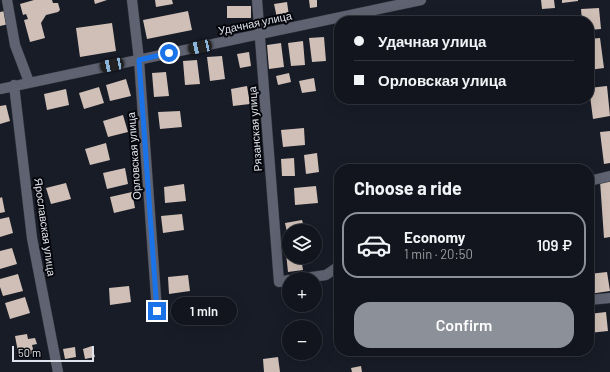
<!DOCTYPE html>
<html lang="en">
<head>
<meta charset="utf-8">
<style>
	:root { --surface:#12151d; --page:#1b1e26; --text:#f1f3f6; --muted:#9c9fa4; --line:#31343b; --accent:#8c9099 }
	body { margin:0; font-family:Barlow,sans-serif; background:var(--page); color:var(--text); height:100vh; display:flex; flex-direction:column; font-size:15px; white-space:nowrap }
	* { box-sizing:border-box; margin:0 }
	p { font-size:13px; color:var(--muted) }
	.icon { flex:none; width:22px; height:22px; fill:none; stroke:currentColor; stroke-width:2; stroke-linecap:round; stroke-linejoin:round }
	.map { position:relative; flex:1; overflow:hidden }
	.sheet { position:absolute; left:334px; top:164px; width:260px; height:192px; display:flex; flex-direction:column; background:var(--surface); border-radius:16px; box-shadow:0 4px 16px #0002,0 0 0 1px var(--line) }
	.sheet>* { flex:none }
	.hud { position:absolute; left:334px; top:16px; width:260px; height:88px; border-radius:16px; box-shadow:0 4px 16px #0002,0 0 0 1px var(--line); display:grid; align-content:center; height:88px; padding:0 20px; background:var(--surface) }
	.fabs { position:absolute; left:282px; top:224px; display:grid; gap:8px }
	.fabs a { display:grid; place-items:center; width:40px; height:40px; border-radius:50%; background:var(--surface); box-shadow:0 4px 16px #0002,0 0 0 1px var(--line); font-size:20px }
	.scale { position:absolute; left:12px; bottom:10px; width:82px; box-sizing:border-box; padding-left:4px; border:2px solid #dfe2ea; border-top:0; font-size:11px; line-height:14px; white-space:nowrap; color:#dfe2ea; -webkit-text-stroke:3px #05060b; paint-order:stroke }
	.end { position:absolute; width:18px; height:18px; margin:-9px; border:5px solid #1a73e8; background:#fff; box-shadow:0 0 0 2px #fff }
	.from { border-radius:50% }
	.bubble { position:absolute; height:28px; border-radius:14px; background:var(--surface); box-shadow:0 4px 16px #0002,0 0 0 1px var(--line); font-size:13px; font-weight:600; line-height:28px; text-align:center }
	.car { position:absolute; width:12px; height:24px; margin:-12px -6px; border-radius:5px; box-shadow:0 0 3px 1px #0007; background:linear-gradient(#222 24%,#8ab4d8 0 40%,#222 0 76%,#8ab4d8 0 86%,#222 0) }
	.hud b { display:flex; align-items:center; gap:14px; height:38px; font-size:15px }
	.hud b+b { border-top:1px solid var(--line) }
	.hud i { width:10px; height:10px; background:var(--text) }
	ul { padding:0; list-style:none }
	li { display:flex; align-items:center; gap:12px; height:66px; margin:0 8px 6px; padding:0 12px; border:2px solid transparent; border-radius:16px }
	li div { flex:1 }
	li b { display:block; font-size:15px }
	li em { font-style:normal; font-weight:600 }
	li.active { border-color:var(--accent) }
	li>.icon { width:36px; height:36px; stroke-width:1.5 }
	h2 { padding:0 20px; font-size:18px; line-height:48px }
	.primary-button { display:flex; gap:8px; margin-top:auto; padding:8px 20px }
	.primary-button a { flex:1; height:46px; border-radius:16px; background:var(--accent); color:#fff; font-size:16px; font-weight:600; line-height:46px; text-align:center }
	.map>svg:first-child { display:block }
</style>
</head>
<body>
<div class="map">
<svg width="610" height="372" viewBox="0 0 610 372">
	<rect width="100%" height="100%" fill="#181c27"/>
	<path fill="#cfbfb6" d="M34,0h18l1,3h5l2,7 -2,2 -12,3 -5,8 4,15 -15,4 -6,-22 4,-1 -2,-5 -3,1 -3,-11z
		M94,0h13l-12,4z
		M155,0h17l1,4 -17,3z
		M309,0h8v7l-7,1z
		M541,0h13l1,8 -13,1z
		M562,0h16v1l-16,2z
		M287,2l2,14 -12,2 -3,-14z
		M227,6h24v12h-24z
		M599,8l2,21 -12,1v-9h-7l-1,-12z
		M5,11l4,13 -9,2v-14z
		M188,11l4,19 -45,9 -4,-19z
		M112,23l4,28 -36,6 -4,-29z
		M324,37l2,24 -14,1 -3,-24z
		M600,38l4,30 -15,2v-31z
		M303,41l2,24 -14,1 -3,-23z
		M281,43l3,24 -15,2 -2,-24z
		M249,52l2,14 -11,2 -3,-14z
		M222,56l3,23 -15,2 -3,-24z
		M197,60l3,24 -15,1 -2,-24z
		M166,72l3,24 -15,1 -2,-24z
		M289,73l2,9 -13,3 -2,-9z
		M314,78l2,13 -14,2 -3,-12z
		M126,79l5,17 -21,5 -4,-16z
		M247,86l3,18 -17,2 -2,-17z
		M607,86l3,30 -17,3 -4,-31z
		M99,87l5,16 -20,6 -5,-16z
		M66,89l3,16 -22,5 -3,-16z
		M6,105l4,16 -10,3v-18z
		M180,111l2,16 -22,2 -2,-17z
		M123,115l5,17 -20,5 -5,-16z
		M304,128l1,17 -22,2 -2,-17z
		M610,131v32l-6,1 -4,-32z
		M106,143l4,17 -20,5 -5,-16z
		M317,153l2,19 -13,2 -2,-19z
		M294,158l1,18h-13l-1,-17z
		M125,168l3,16 -21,5 -4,-16z
		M610,180v57l-6,1 -4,-57z
		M66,183l5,16 -20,5 -5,-16z
		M184,184l2,17 -21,2 -1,-16z
		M316,186l2,17 -23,2 -1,-17z
		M132,192l3,16 -21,5 -4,-16z
		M2,197l3,15 -5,1v-15z
		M182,214l2,16 -21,3 -2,-17z
		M9,217l4,16 -13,4v-18z
		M302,220l3,11h-16l-1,6 -3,-14z
		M12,248l5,16 -17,5v-18z
		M286,253h3v4h12l2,13 -15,2z
		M607,272l3,19 -21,3v-20z
		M18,274l5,17 -20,5 -3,-9v-8z
		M188,275l2,16 -21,3 -1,-17z
		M129,286l2,16 -21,3 -1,-17z
		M25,297l5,16 -20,6 -5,-16z
		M606,312l2,19 -19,2v-19z
		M27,334l1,5 7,-1 2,6 -5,1 2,8 -15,4 -4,-21z
		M92,346l3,11 -10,2 -2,-10z
		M75,347l1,10 -11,2 -2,-10z
		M278,357l2,15h-16l-1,-13z
		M361,366l1,6h-10l-1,-4z"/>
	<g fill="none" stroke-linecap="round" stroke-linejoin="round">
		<defs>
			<path id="minor" d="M7,0l8,45 14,37
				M132,0l7,60 18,251
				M257,0l22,282 10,-2
				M14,85l18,153 26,134
				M0,89l421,-89
				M589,181l21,-5
				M298,279l28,-4 13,-9
				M589,300l21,-2"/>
		</defs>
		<use href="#minor" stroke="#34363f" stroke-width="11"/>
		<use href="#minor" stroke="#5f6371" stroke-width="10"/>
	</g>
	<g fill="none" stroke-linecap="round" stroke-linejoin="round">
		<path stroke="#1a73e8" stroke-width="5" d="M157,311l-18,-251 30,-7"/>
	</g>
	<g text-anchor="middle" stroke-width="4" stroke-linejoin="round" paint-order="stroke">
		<g font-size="11" fill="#dfe2ea" stroke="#05060b">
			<text transform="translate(255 23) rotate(-12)" y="4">Удачная улица</text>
			<text transform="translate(255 129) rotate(-94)" y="4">Рязанская улица</text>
			<text transform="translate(134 156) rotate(-94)" y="4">Орловская улица</text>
			<text transform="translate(45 227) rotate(82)" y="4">Ярославская улица</text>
		</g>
	</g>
</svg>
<div class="fabs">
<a><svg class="icon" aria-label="layers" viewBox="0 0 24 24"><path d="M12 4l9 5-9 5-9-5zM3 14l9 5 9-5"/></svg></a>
<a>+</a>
<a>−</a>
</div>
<div class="scale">50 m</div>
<i class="end from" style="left:169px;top:53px"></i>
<i class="end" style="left:157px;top:311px"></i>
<div class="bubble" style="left:171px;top:297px;width:66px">1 min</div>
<i class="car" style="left:200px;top:47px;rotate:258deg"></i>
<i class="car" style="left:112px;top:65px;rotate:259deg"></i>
<div class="hud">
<b><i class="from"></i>Удачная улица</b>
<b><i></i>Орловская улица</b>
</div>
<section class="sheet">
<h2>Choose a ride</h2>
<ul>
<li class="active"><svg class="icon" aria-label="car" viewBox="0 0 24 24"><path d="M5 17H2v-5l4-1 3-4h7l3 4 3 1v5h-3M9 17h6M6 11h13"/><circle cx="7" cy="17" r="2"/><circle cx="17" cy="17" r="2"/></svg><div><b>Economy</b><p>1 min · 20:50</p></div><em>109 ₽</em></li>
</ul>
<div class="primary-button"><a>Confirm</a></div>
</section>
</div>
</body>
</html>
